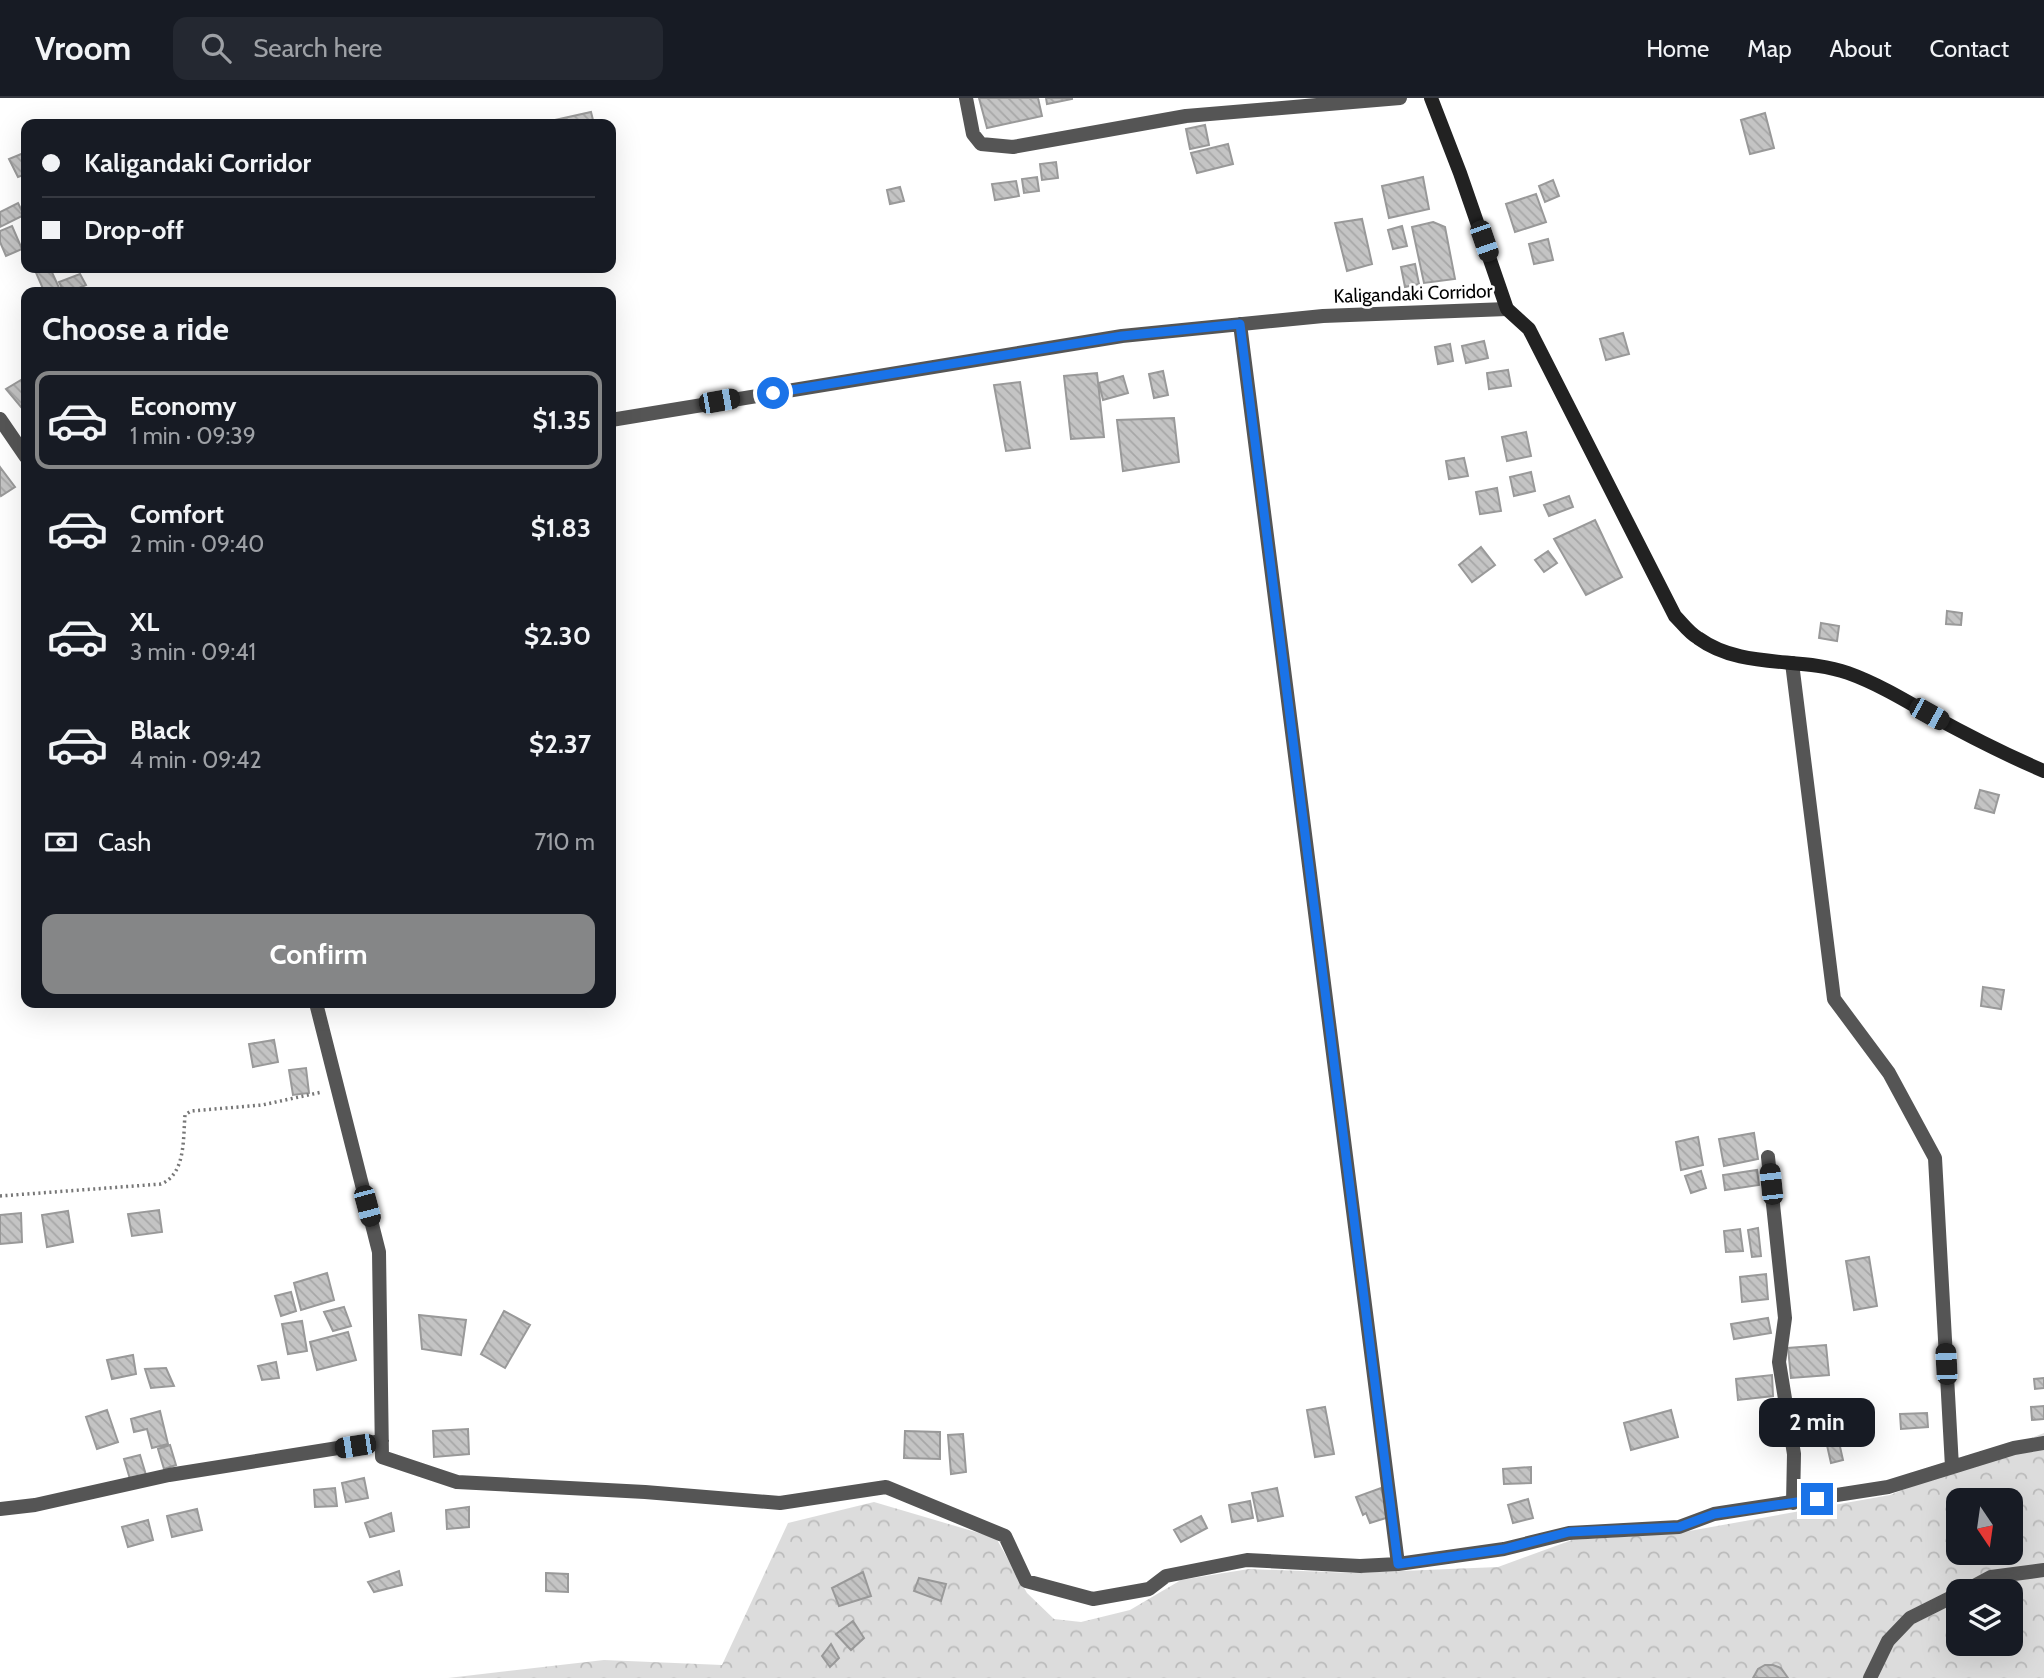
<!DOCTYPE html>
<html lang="en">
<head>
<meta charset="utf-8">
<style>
	:root { --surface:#171b24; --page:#242831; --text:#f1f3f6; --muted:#9ea1a6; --line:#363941; --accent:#858687 }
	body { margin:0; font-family:Cabin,sans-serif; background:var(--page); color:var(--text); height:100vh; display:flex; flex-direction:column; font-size:26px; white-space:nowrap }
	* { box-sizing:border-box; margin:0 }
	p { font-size:23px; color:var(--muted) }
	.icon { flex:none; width:38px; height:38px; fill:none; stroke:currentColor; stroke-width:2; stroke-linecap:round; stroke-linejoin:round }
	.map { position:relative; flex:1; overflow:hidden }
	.panel { position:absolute; left:21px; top:189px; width:595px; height:721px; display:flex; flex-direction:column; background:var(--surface); border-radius:14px; box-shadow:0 7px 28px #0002 }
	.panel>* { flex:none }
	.hud { position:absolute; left:21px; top:21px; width:595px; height:154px; border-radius:14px; box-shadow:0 7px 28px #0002; display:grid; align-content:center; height:154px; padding:0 21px; background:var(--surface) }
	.needle { width:46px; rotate:167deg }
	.buttons { position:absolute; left:1946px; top:1390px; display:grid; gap:14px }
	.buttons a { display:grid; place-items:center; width:77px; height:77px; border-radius:14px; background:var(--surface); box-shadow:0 7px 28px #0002; font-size:35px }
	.end { position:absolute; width:32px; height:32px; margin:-16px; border:9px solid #1a73e8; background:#fff; box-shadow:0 0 0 4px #fff }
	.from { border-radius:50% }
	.bubble { position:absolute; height:49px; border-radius:14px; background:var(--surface); box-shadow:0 7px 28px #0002; font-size:23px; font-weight:700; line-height:49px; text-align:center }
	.car { position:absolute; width:21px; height:42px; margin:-21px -10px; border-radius:9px; box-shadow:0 0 5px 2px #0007; background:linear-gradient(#222 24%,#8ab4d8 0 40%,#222 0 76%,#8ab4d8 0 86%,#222 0) }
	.hud b { display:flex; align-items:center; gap:24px; height:66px; font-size:26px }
	.hud b+b { border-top:2px solid var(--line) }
	.hud i { width:18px; height:18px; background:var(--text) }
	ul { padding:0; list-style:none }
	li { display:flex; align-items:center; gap:21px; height:98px; margin:0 14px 10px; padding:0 7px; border:4px solid transparent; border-radius:14px }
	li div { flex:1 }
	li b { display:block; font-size:26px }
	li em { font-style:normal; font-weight:700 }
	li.on { border-color:var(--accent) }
	li>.icon { width:63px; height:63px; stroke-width:1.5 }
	h2 { padding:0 21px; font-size:32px; line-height:84px }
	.pay { display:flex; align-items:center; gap:18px; height:77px; padding:0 21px; font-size:26px }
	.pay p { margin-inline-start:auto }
	.cta { display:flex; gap:14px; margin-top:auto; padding:14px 21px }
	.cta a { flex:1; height:80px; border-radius:14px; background:var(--accent); color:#fff; font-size:28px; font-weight:700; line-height:80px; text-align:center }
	header { display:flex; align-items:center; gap:42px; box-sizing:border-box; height:98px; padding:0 35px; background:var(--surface); border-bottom:2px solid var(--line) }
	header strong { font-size:33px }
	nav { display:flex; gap:38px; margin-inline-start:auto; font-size:24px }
	.search { width:490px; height:63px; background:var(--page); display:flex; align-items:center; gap:18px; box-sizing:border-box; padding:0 24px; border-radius:14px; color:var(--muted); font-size:26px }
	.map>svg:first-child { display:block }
</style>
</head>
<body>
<header>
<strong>Vroom</strong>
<div class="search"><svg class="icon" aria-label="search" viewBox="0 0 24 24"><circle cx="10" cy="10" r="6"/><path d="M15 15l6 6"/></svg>Search here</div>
<nav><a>Home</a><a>Map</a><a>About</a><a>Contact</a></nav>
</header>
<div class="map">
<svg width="2044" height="1580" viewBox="0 0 2044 1580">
	<defs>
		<pattern id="forest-crowns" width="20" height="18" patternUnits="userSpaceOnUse" patternTransform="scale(1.75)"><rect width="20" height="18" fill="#dcdcdc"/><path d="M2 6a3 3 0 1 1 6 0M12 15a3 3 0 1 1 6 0" fill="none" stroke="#bbb"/></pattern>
		<pattern id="building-back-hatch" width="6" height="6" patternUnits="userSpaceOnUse" patternTransform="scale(1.75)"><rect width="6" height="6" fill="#c4c4c4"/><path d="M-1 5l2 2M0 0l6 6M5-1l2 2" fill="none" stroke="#a7a7a7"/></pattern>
	</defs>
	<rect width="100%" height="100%" fill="#fff"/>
	<path fill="url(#forest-crowns)" fill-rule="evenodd" d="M2044,1335v245h-1596l156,-18 118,5 66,-142 86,-21 122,36 31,55 27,26 27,3 49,-12 51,-30 68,-11 104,4 145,-6 74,-27 106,-7 212,-38zM1958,1402h53v52h-53zM1958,1493h53v52h-53z"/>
	<path fill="url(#building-back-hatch)" stroke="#999" stroke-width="2" d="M979,0h59l4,18 -55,12z
		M1046,0h26v1l-25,5z
		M591,14l3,12h-47l-1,-2z
		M1765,15l9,35 -24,6 -9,-34z
		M1205,27l4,20 -19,4 -4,-20z
		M1228,46l5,20 -36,9 -6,-20z
		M26,54v22l-8,3 -9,-18z
		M1056,64l2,16 -16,2 -2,-16z
		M1037,79l2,14 -15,2 -2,-14z
		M1423,79l6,32 -40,9 -7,-32z
		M1553,82l6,16 -14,6 -6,-16z
		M1016,83l3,15 -24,4 -3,-16z
		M900,89l4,14 -14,3 -3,-14z
		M1536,96l10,28 -31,10 -9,-28z
		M18,105l6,12 -24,12v-15z
		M1362,121l10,45 -25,7 -12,-48z
		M1433,124l12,5 10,52 -31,4 -12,-56z
		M12,128l10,23 -16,7 -6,-14v-11z
		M1402,128l5,20 -14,3 -5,-19z
		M1548,141l5,21 -19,4 -5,-20z
		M1415,166l4,20 -14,3 -4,-20z
		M34,170h16l11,24h-19l2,-1z
		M80,176l6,11 -16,7h-6l-5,-10z
		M1623,235l6,21 -23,6 -6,-21z
		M1484,243l4,17 -22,5 -4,-17z
		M1450,246l3,17 -15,3 -3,-17z
		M1508,272l3,16 -22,3 -2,-16z
		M1163,273l5,24 -14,3 -5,-24z
		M1097,275l7,64 -33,2 -7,-63z
		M1123,278l5,17 -25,7 -4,-17z
		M26,279v36l-20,-24z
		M1020,284l10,66 -24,3 -12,-66z
		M1174,320l5,44 -56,9 -6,-51z
		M1526,334l5,24 -24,5 -5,-24z
		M1464,360l4,18 -19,3 -3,-18z
		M0,369l15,20 -14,9 -1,-2z
		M1531,374l4,19 -21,5 -4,-19z
		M1497,390l4,23 -21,3 -4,-22z
		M1569,398l4,11 -24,9 -5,-11z
		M1595,422l27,57 -36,18 -32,-56z
		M1481,449l14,18 -23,17 -13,-17z
		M1548,453l9,12 -13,9 -9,-12z
		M1947,513l15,2 -1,12 -15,-1z
		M1821,525l18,3 -2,15 -18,-3z
		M1980,692l19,5 -5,18 -19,-5z
		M1983,889l21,3 -3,19 -20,-3z
		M274,942l4,22 -25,5 -4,-23z
		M306,970l3,25 -16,2 -4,-25z
		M1754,1035l4,26 -34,7 -5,-27z
		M1698,1039l5,28 -22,5 -5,-28z
		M1757,1072l2,15 -34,5 -2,-15z
		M1701,1073l5,17 -15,5 -6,-17z
		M159,1112l3,22 -30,4 -4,-22z
		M68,1113l5,31 -26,5 -5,-32z
		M21,1115l1,29 -22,2v-29z
		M1758,1130l3,28 -9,1 -4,-27z
		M1740,1131l3,22 -17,1 -2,-21z
		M1869,1159l8,49 -23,4 -8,-49z
		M327,1175l7,27 -33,10 -7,-27z
		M1766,1176l2,25 -26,3 -2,-25z
		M291,1194l5,19 -15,5 -6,-20z
		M344,1209l7,19 -18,5 -9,-19z
		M504,1213l26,14 -25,43 -24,-14z
		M419,1217l47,5 -5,35 -39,-6z
		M1768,1220l3,15 -37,6 -3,-15z
		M302,1223l5,30 -19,3 -6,-30z
		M348,1234l8,28 -39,10 -7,-28z
		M1826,1247l3,30 -38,3 -3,-30z
		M133,1257l3,19 -24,5 -5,-19z
		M276,1264l3,16 -17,2 -4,-14z
		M166,1270l8,18 -23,2 -6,-19z
		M1772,1277l1,21 -35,4 -2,-21z
		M2044,1280v10l-9,1 -1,-10z
		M2044,1308v13l-12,1 -1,-13z
		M1325,1309l9,47 -19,3 -8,-47z
		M107,1312l11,32 -21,7 -11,-32z
		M1671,1312l7,27 -47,13 -7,-27z
		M160,1313l8,33 -16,4 -5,-19 -13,3 -3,-13z
		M1927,1315l1,14 -27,2 -1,-15z
		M1834,1322l9,40 -12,3 -9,-40z
		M468,1331l1,25 -35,3 -1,-26z
		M905,1333l35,1v27l-36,-1z
		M963,1336l3,38 -15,2 -3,-39z
		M170,1347l6,20 -12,4 -6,-20z
		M140,1357l6,20 -16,4 -6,-20z
		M1531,1369v16l-27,1 -1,-15z
		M364,1380l4,20 -22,4 -4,-19z
		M335,1390l2,18 -22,1 -1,-17z
		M1277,1390l6,28 -25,5 -6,-28z
		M1381,1390l8,29 -19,6 -4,-10 -3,2 -7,-18z
		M1528,1401l5,19 -20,5 -5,-18z
		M1250,1403l3,17 -21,4 -3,-17z
		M469,1409v20l-22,2 -1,-19z
		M197,1411l5,21 -30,7 -5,-21z
		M391,1415l3,18 -24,6 -5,-14z
		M1201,1418l6,12 -26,14 -7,-12z
		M148,1422l5,20 -25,7 -6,-20z
		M1977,1454h28l-26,8z
		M399,1473l3,14 -28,7 -6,-10z
		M863,1474l8,24 -32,10 -7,-18z
		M546,1475l22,1v18l-22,-1z
		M919,1480l27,6 -5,17 -27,-10z
		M853,1523l11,17 -13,12 -15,-16z
		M831,1546l8,14 -9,9 -8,-11z
		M1765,1567h8l8,3 7,10h-35l5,-9z"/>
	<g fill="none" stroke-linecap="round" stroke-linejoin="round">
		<path stroke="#777" stroke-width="3.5" stroke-dasharray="2 3.5" stroke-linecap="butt" d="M0,1098l161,-12c25,-10 22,-46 24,-69l6,-4 71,-6 60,-13"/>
		<path stroke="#555" stroke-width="14" d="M966,0l7,36 8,10 32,3 173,-31 214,-18
			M1240,226l158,1240
			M0,321l26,38
			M611,322l511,-84 201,-20 184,-7
			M1792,565l42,336 55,74 46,85 17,309
			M316,905l63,249 3,205 75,25 188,10 135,11 106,-16 119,49 21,45 67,18 56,-10 17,-13 81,-16 113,6 38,-2 106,-15 65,-16 110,-6 35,-13 174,-27 126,-39 30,-5
			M1768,1059l17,161 -6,44 15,92 -1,49
			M0,1411l35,-4 134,-30 213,-34
			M1965,1493l26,-14 53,-7
			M1870,1580l18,-37 22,-23 48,-24"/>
		<path stroke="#222" stroke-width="14" d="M1431,0l29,75 47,136 22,20 146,287c7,7 14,17 23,22 44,32 101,18 150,35 28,10 55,26 81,41 38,21 75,40 115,57"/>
	</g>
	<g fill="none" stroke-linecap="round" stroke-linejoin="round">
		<path stroke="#1a73e8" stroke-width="9" d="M773,295l349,-57 118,-12 158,1240 106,-15 65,-17 110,-5 35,-13 103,-15"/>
	</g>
	<g text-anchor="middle" stroke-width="5" stroke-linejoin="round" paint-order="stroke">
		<g font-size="19" fill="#000" stroke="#fff">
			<text transform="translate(1413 195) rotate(-2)" y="7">Kaligandaki Corridor</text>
		</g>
	</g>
</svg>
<div class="buttons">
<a><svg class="needle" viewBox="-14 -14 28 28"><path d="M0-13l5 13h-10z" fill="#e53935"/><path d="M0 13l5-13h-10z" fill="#9ea1a6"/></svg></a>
<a><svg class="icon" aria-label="layers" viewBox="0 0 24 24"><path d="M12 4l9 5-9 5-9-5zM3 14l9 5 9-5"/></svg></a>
</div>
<i class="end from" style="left:773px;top:295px"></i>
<i class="end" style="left:1817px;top:1401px"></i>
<div class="bubble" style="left:1759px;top:1300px;width:116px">2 min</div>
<i class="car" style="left:1484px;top:143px;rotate:161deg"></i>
<i class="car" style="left:719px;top:303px;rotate:80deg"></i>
<i class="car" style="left:1929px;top:616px;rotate:119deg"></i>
<i class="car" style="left:1771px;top:1086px;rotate:354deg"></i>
<i class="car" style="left:367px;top:1108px;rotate:165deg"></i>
<i class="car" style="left:1946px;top:1266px;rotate:357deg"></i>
<i class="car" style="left:355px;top:1348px;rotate:261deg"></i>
<div class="hud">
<b><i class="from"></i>Kaligandaki Corridor</b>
<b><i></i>Drop-off</b>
</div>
<section class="panel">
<h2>Choose a ride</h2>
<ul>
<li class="on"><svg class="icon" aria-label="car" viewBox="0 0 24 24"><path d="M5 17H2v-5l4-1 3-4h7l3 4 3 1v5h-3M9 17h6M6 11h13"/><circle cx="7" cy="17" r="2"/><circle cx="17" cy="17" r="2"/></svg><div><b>Economy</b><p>1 min · 09:39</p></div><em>$1.35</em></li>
<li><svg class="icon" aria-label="car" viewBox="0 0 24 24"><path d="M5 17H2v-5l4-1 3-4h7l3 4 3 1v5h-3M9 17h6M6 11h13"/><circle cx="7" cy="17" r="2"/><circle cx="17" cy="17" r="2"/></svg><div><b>Comfort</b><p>2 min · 09:40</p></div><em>$1.83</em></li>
<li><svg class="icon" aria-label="car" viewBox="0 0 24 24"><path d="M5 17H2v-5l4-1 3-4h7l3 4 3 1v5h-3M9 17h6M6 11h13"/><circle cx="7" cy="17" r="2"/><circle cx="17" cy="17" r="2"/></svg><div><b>XL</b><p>3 min · 09:41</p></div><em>$2.30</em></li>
<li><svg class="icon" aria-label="car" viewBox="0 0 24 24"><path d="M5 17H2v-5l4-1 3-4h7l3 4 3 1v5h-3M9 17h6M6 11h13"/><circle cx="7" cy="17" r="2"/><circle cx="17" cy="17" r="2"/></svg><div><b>Black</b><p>4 min · 09:42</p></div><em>$2.37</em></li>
</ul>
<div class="pay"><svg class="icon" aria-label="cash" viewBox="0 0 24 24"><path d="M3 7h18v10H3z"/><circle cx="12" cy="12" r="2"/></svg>Cash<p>710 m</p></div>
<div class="cta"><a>Confirm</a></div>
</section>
</div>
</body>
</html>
